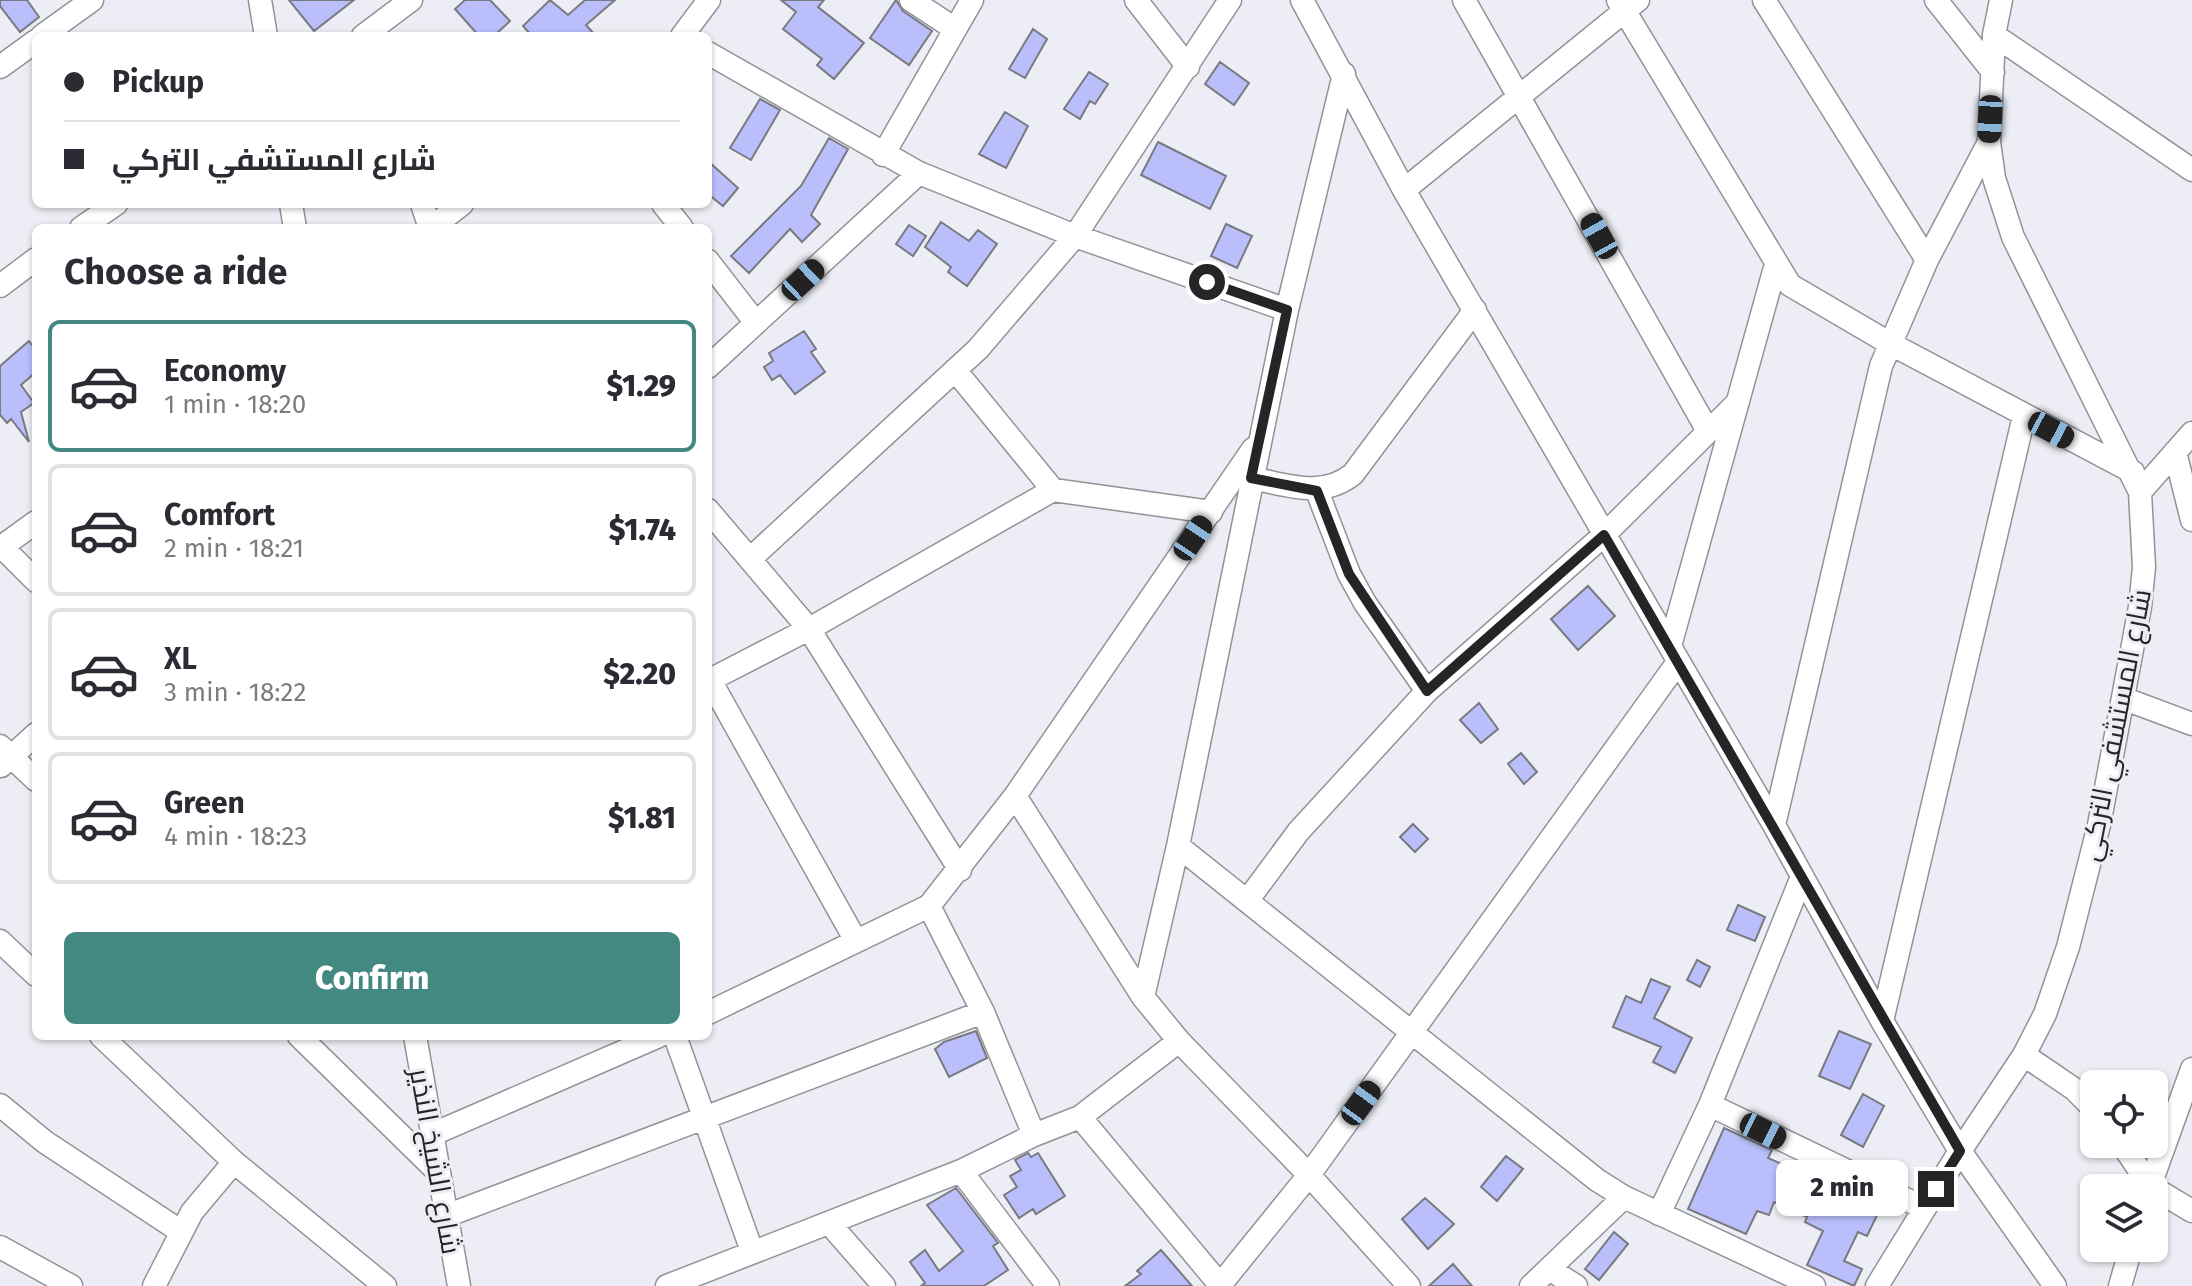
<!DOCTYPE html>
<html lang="en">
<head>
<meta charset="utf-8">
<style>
	:root { --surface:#fff; --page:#f7f7f7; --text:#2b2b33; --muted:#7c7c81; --line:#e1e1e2; --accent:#438982 }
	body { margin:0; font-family:"Fira Sans",Cairo,sans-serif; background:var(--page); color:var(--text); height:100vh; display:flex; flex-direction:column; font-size:30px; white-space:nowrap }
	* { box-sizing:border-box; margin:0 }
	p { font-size:26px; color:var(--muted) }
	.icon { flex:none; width:44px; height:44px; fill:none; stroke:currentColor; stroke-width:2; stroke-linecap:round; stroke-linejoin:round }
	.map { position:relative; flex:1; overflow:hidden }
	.sheet { position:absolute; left:32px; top:224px; width:680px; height:816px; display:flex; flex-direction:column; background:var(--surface); border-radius:12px; box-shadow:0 2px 6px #0004 }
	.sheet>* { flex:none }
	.guide { position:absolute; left:32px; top:32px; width:680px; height:176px; border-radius:12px; box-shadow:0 2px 6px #0004; display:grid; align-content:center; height:176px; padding:0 32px; background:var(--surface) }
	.fabs { position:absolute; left:2080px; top:1070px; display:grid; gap:16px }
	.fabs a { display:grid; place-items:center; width:88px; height:88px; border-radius:12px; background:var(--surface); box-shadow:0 2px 6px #0004; font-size:40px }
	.end { position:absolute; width:36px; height:36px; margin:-18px; border:10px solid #242527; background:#fff; box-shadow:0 0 0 4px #fff }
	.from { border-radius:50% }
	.bubble { position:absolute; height:56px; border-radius:12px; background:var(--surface); box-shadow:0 2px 6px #0004; font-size:26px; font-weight:800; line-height:56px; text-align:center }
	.car { position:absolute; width:24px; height:48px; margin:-24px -12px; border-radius:10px; box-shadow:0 0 6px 2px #0007; background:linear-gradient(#222 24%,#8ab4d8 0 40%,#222 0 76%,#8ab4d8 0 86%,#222 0) }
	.guide b { display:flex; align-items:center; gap:28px; height:76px; font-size:30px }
	.guide b+b { border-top:2px solid var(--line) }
	.guide i { width:20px; height:20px; background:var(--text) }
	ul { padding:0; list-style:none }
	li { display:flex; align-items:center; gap:24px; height:132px; margin:0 16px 12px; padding:0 16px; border:4px solid var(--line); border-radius:12px }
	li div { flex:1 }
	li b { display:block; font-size:30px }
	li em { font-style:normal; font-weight:800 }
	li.active { border-color:var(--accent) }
	li>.icon { width:72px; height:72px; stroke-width:1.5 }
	h2 { padding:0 32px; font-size:36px; line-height:96px }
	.action { display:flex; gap:16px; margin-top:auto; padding:16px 32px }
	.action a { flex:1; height:92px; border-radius:12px; background:var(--accent); color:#fff; font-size:32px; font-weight:800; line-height:92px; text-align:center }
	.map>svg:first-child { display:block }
</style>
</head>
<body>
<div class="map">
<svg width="2192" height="1286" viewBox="0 0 2192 1286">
	<rect width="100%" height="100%" fill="#edeef5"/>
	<path fill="#babffc" stroke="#797a80" stroke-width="2" d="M0,0h27l12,17 -19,15 -20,-26z
		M289,0h65l-40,31z
		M465,0h25l20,21 -16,15h-15l-24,-27z
		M550,0l18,15 17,-15h30l-29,25 10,11h-64l-9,-10z
		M781,0h43l-6,7 46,36 -30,36 -17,-14 5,-6 -39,-30 13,-17z
		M896,0l7,11 29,20 -23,34 -39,-27z
		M1033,29l14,10 -22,39 -16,-9z
		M1220,62l29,21 -15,22 -29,-21z
		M1089,72l19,12 -13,20 -5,-3 -10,18 -16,-10z
		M760,99l20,11 -29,50 -21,-12z
		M1005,112l23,14 -22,42 -27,-14z
		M829,138l19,11 -37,66 9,9 -18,18 -12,-13 -41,44 -18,-17 70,-70z
		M1158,142l68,34 -16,33 -69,-34z
		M708,161l30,27 -15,18 -15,-12z
		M941,222l28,19 9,-11 19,14 -30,42 -19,-14 3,-5 -26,-20z
		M1226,224l26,12 -15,32 -26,-12z
		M909,225l17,11 -13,20 -17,-12z
		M804,331l12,18 -5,3 14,20 -30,22 -15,-19 -8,5 -8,-13 9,-6 -4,-8z
		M29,341l7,9v22l-15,13 13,18 -13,9 8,30 -18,-23 -4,4 -7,-8v-49z
		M1588,586l27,30 -37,34 -27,-31z
		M1479,703l19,26 -17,14 -21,-23z
		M1521,753l16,19 -13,12 -16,-20z
		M1413,824l15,15 -13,13 -15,-15z
		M1738,905l27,12 -10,24 -28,-11z
		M1697,960l13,7 -10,20 -13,-7z
		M1651,979l19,8 -16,31 38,20 -17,35 -22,-11 8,-15 -48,-20 13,-31 15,7z
		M976,1031l11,27 -38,19 -14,-28 9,-7z
		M1839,1031l32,13 -21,45 -31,-13z
		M1863,1094l21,12 -21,41 -22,-12z
		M1724,1128l48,22 -4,8 25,11 -1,3 34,15 4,-8 52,26 -15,31 -9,-4 -14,29 18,8 -8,17 -47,-21 16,-34 -18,-9 2,-5 -33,-15 -5,13 -12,-4 -11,23 -58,-25z
		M1028,1153l3,4 7,-4 27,43 -29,18 -3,-5 -14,9 -15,-23 13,-8 -7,-11 11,-6 -6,-10z
		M1506,1156l17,13 -26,32 -16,-14z
		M956,1188l42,55 -5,3 15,24 -24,16h-63l4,-3 -15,-21 15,-12 14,21 24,-20 -36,-46z
		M1425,1198l29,26 -26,25 -26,-30z
		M1614,1232l14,12 -29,36 -14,-11z
		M1161,1250l31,36h-67l16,-12 -4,-3z
		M1453,1264l19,22h-43z"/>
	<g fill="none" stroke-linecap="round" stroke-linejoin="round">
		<defs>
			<path id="street" d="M260,0l6,36
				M911,0l44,29
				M1136,0l52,67
				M1302,0l102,190 370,635 108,196 78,130 95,135
				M1464,0l244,431
				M1618,0l172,285 99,58 244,129
				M1764,0l163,260
				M1936,0l57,72
				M1994,35l198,135
				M42,36l50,-36
				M363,36l48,-36
				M682,36l27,-36
				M708,53l211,120 156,63 212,74
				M0,67l36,-26
				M883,155l89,-155
				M1404,190l234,-190
				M291,204l4,24
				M422,204l8,24
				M663,204l19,24
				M81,228l35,-24
				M431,228l31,-24
				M708,261l48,62
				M0,286l36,-27
				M708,367l211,-194
				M955,370l98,120 158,22
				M2175,452l17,68
				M1251,478c37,7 71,21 102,-4l122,-164
				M1317,491l32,83 16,29 62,88
				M2140,492l52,-59
				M708,510l101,119 151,241
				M2,547l34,34
				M0,548l36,-26
				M750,559l228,-210 97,-113 155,-236
				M1670,646l106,-382
				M710,680l146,261
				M708,681l101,-52 244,-139
				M2125,699l67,25
				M0,746l36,34
				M1,766l35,-32
				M1015,796l128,201 36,44 130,134 100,111
				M1774,825l107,-459 46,-106 62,-118
				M1178,846l419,334 27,17 190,89
				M1247,901l51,-69 129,-141 177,-156 134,-133
				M929,906l54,106 51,123
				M0,941l36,34
				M1143,997l35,-151 109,-536 57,-236
				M708,1013l221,-107 86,-110 238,-347
				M1882,1021l142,-605
				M101,1036l133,126 151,124
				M299,1036l137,134
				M415,1036l44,250
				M675,1036l77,215
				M2024,1055l50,34 20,20
				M0,1105l45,37 135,89
				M1710,1105l214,103
				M1080,1117l141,169
				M431,1135l228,-99
				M2122,1144l28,42 42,25
				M961,1171l87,115
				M2149,1188l43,-119
				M1659,1214l51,-109 91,-226
				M446,1216l537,-204
				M829,1223l55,63
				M0,1247l71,39
				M1551,1270l25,16
				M1220,1285l89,-110 369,-513
				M154,1286l38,-74 42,-50
				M667,1286l294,-115 73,-36 46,-18 99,-76
				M1531,1286l93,-89
				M1877,1286l83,-135 64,-96 21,-41 23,-67 31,-122 41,-218 4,-40 -4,-75 -127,-255 -19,-59 -5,-36 5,-107 7,-35
				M2120,1286l11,-38"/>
		</defs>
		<use href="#street" stroke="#919398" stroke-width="25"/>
		<use href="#street" stroke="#fff" stroke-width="22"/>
	</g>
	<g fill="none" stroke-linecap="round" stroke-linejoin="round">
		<path stroke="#242527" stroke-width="10" d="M1207,282l80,28 -36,168 66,13 32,83 78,117 177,-156 356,616 -24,38"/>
	</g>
	<g text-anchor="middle" stroke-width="6" stroke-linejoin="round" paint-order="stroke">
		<g font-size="28" fill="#242527" stroke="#edeef5">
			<text transform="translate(2115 725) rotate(-79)" y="10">شارع المستشفي التركي</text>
			<text transform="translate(436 1161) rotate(80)" y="10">شارع الشيخ النذير</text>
		</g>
	</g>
</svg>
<div class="fabs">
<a><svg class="icon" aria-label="locate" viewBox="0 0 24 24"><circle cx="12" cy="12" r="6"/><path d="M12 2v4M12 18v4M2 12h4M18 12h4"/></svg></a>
<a><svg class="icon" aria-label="layers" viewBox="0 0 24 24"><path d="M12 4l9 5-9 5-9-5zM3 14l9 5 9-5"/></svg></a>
</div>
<i class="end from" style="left:1207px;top:282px"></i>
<i class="end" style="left:1936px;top:1189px"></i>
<div class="bubble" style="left:1776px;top:1160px;width:132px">2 min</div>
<i class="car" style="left:1990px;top:119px;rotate:183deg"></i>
<i class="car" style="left:1599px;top:236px;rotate:331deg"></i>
<i class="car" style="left:803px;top:280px;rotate:47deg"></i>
<i class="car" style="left:2051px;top:430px;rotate:118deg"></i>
<i class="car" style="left:1193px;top:538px;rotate:34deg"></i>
<i class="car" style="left:1361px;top:1103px;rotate:36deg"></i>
<i class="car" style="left:1763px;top:1131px;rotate:116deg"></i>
<div class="guide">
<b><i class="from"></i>Pickup</b>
<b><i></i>شارع المستشفي التركي</b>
</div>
<section class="sheet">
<h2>Choose a ride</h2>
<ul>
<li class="active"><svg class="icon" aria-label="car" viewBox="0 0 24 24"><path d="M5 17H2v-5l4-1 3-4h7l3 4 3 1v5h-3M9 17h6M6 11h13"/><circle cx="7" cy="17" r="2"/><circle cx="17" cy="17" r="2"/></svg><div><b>Economy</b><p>1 min · 18:20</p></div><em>$1.29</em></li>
<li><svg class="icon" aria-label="car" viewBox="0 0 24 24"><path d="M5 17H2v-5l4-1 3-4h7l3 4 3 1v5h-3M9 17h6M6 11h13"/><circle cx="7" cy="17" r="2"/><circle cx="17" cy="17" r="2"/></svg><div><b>Comfort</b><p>2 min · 18:21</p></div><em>$1.74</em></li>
<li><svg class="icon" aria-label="car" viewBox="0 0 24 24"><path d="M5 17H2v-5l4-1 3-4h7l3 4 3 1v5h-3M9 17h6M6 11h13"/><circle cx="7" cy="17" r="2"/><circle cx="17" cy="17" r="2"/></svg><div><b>XL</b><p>3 min · 18:22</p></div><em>$2.20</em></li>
<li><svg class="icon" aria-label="car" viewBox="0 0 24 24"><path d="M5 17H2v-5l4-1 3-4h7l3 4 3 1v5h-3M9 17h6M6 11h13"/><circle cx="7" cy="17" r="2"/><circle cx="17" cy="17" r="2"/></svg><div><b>Green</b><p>4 min · 18:23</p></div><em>$1.81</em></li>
</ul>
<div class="action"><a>Confirm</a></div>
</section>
</div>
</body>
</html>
